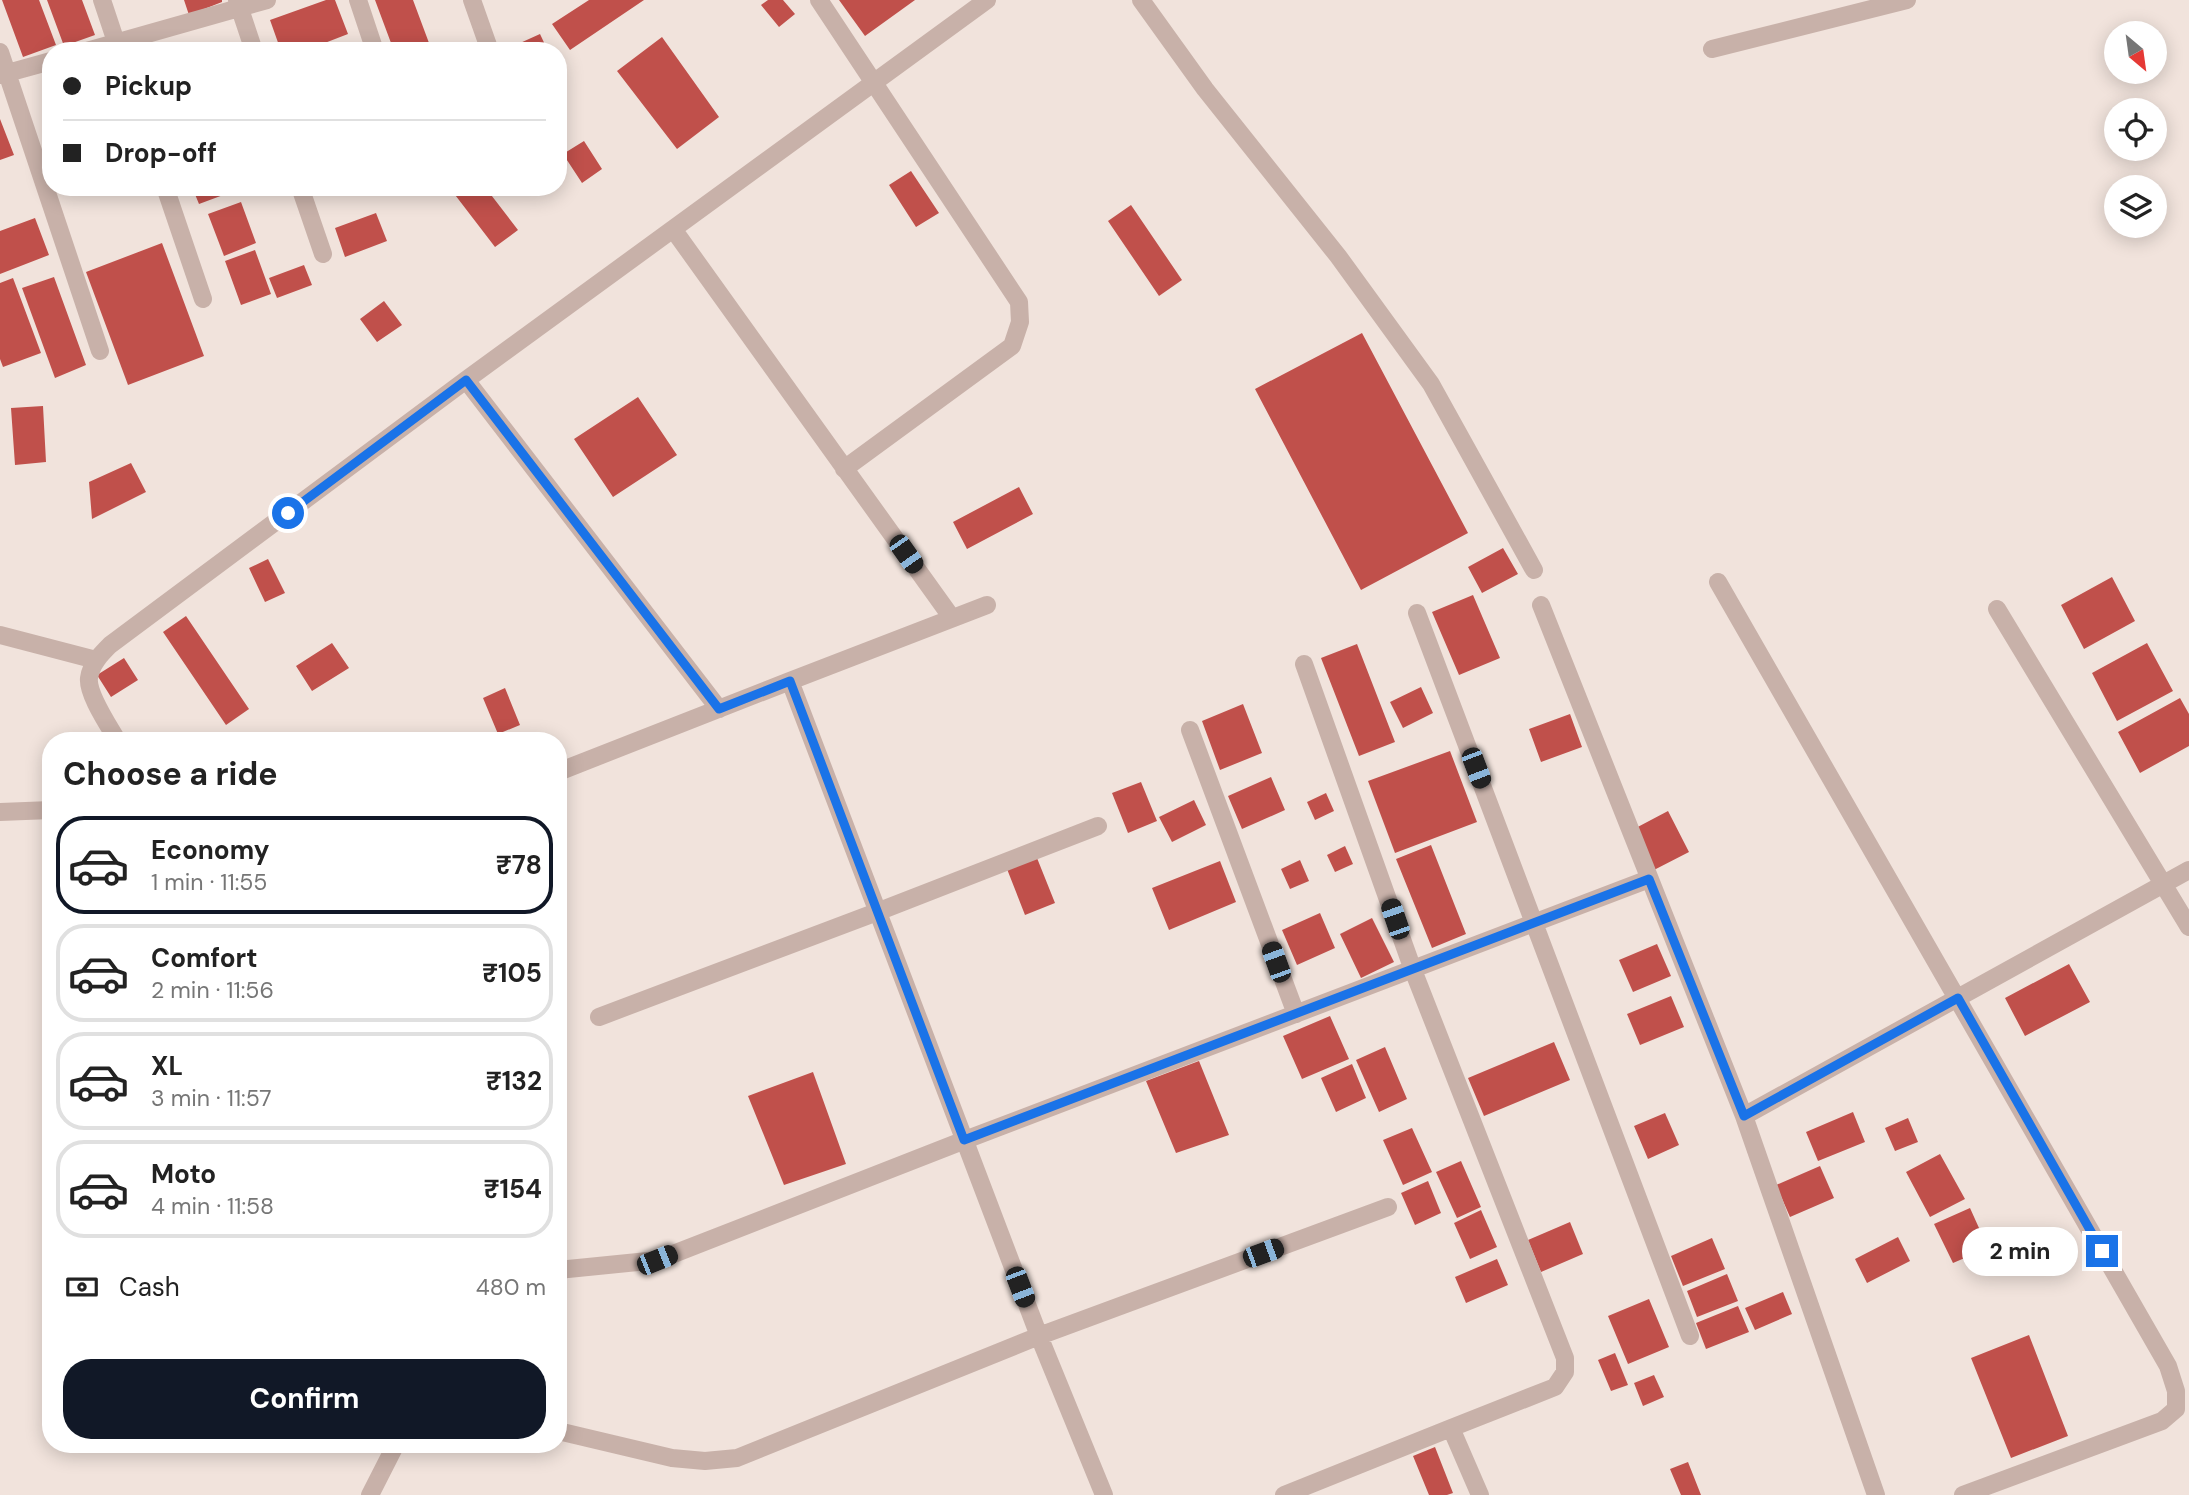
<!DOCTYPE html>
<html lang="en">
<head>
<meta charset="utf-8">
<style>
	:root { --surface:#fff; --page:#f2f2f2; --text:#222; --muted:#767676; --line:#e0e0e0; --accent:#111827 }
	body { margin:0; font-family:"DM Sans",sans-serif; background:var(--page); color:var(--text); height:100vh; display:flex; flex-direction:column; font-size:26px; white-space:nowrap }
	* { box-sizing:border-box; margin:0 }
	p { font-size:23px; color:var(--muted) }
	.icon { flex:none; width:38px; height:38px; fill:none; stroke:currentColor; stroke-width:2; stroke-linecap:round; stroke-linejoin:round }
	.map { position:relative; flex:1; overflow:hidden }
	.sheet { position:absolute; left:42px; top:732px; width:525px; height:721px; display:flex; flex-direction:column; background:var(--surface); border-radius:28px; box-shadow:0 4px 18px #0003 }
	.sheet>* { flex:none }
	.guide { position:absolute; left:42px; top:42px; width:525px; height:154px; border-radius:28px; box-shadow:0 4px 18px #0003; display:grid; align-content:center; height:154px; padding:0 21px; background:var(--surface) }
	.needle { width:46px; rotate:151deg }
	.tools { position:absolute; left:2104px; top:21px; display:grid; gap:14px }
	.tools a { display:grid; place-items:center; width:63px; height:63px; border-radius:50%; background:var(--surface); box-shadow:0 4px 18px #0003; font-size:35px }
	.end { position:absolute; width:32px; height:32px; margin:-16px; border:9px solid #1a73e8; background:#fff; box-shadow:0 0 0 4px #fff }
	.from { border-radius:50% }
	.bubble { position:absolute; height:49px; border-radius:24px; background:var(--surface); box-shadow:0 4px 18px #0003; font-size:23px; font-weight:700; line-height:49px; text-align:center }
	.car { position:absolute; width:21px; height:42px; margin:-21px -10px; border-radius:9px; box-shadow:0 0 5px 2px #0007; background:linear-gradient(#222 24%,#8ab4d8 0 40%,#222 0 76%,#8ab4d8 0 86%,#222 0) }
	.guide b { display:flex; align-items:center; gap:24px; height:66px; font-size:26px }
	.guide b+b { border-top:2px solid var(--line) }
	.guide i { width:18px; height:18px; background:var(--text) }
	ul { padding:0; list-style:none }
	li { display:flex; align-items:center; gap:21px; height:98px; margin:0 14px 10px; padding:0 7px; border:4px solid var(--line); border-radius:28px }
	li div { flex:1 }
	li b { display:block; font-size:26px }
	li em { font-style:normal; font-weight:700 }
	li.selected { border-color:var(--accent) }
	li>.icon { width:63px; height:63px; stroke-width:1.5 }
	h2 { padding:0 21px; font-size:32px; line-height:84px }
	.pay { display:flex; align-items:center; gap:18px; height:77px; padding:0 21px; font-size:26px }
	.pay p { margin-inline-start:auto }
	.primary-button { display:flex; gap:14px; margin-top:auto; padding:14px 21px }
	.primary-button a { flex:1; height:80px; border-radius:28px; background:var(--accent); color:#fff; font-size:28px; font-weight:700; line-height:80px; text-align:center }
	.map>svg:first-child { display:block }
</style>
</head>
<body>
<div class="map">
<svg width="2189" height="1495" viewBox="0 0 2189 1495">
	<rect width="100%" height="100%" fill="#f1e3dc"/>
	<path fill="#c0504b" d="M2,0h37l17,45 -33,12z
		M47,0h35l13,35 -31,11z
		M184,0h38v2l-33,13z
		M326,0h9l13,34 -44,17h-23l-11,-31z
		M375,0h38l19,51h-38z
		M589,0h55l-74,50 -18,-26z
		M768,0h15l12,14 -16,13 -18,-22z
		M839,0h76l-50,36z
		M540,34l8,17h-38l-1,-3z
		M662,37l57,80 -42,32 -60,-78z
		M0,119l14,36 -14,5z
		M584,141l18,28 -20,14 -19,-29z
		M911,171l28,42 -23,14 -27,-42z
		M192,187h41l1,4 -35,13z
		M358,187h22v1l-19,7z
		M449,187h36l33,43 -23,17z
		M241,202l15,41 -32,13 -16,-42z
		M1131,205l51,75 -23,16 -51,-75z
		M376,213l11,28 -42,16 -10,-29z
		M35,218l14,37 -49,19v-43z
		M162,243l42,113 -76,29 -42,-113z
		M255,250l16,44 -30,11 -16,-44z
		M304,265l8,20 -35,13 -8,-20z
		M54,277l32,88 -31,13 -33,-90z
		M13,278l28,75 -38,14 -3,-8v-76z
		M384,301l18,24 -25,17 -17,-23z
		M1362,333l106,200 -107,57 -106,-201z
		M638,397l39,58 -64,42 -39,-58z
		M43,406l3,56 -31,3 -4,-57z
		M131,463l15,29 -54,27 -3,-37z
		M1019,487l14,27 -66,35 -14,-27z
		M1503,548l15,26 -36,19 -14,-26z
		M268,559l17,34 -20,9 -16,-34z
		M2112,577l23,44 -51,28 -23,-44z
		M1473,595l27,63 -41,17 -27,-63z
		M186,616l63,93 -23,16 -63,-93z
		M332,643l17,25 -37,23 -16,-25z
		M2147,643l26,48 -56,30 -25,-48z
		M1357,644l38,98 -36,14 -38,-98z
		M124,658l14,22 -27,17 -14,-22z
		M1421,687l12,26 -30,15 -13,-26z
		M505,688l15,37 -22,9 -15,-36z
		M2180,698l9,16v32l-49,27 -22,-41z
		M1243,704l19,49 -42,17 -18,-49z
		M1570,714l12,33 -41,15 -12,-33z
		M1450,751l27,71 -82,31 -27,-72z
		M1271,777l14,33 -43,19 -14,-33z
		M1141,782l16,39 -29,12 -16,-40z
		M1326,793l8,18 -19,9 -8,-18z
		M1194,800l12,25 -34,17 -13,-25z
		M1668,811l21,41 -37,19 -20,-41z
		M1431,845l35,89 -34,14 -36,-89z
		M1345,846l8,18 -18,8 -8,-17z
		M1037,858l18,45 -30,12 -18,-46z
		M1300,860l9,21 -19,8 -9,-20z
		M1220,861l16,41 -67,28 -17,-42z
		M1320,913l15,35 -38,17 -15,-35z
		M1372,918l22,44 -33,16 -21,-44z
		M1657,944l14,32 -38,16 -14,-32z
		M2069,964l21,38 -65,34 -20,-38z
		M1671,996l13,31 -44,18 -13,-31z
		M1330,1016l19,43 -47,20 -19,-43z
		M1554,1042l16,38 -86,36 -16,-38z
		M1385,1047l22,52 -28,13 -23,-52z
		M1199,1061l30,74 -53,18 -30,-72z
		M1352,1064l14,34 -30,14 -15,-34z
		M813,1072l33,92 -62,21 -36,-89z
		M1853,1112l12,30 -47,19 -12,-29z
		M1665,1113l14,32 -31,14 -14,-33z
		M1908,1118l10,24 -23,9 -10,-23z
		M1412,1128l20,44 -29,13 -20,-45z
		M1940,1154l25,45 -35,18 -24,-45z
		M1461,1161l20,46 -24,11 -21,-46z
		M1820,1166l14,32 -44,19 -14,-32z
		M1428,1181l13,32 -26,12 -14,-32z
		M1970,1208l18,40 -35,15 -19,-39z
		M1481,1210l16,37 -27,12 -16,-36z
		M1570,1222l13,32 -42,18 -13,-32z
		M1898,1237l12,24 -43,22 -12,-24z
		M1712,1238l13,31 -42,17 -12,-30z
		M1497,1259l11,26 -42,18 -11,-26z
		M1727,1274l11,27 -41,16 -10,-26z
		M1783,1292l9,22 -37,16 -10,-22z
		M1649,1299l20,48 -41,17 -20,-48z
		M1738,1306l11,26 -43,17 -10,-26z
		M2029,1335l39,101 -57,22 -40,-100z
		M1615,1353l13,32 -17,6 -13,-31z
		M1654,1375l10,22 -21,9 -9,-23z
		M1435,1447l18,46 -6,2h-18l-16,-39z
		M1688,1462l13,33h-20l-11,-26z"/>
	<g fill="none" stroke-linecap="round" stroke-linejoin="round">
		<path stroke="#c8b1a9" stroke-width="18" d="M1712,49l195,-49
			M599,1017l278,-105"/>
		<path stroke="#c8b1a9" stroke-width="18" d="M102,0l17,51
			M237,0l17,51
			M358,0l17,51
			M472,0l18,51
			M819,0l200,302 1,20 -8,24 -168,123
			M1141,0l64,89 133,167 93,128 103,186
			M87,51l180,-51
			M0,52l100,299
			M0,75l51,-14
			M165,187l38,112
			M300,187l23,67
			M673,229l279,389
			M466,380l253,329
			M1718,582l450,784 8,25v18l-14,12 -199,74
			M1541,605l203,511 445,-246
			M1997,609l192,318
			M1417,613l273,723
			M0,635l96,25
			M1304,664l109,306 152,388v14l-10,15 -104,41
			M790,681l197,-76
			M1190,730l106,284
			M117,740c-8,-14 -30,-46 -28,-62 2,-14 12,-24 21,-33l356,-265 521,-380
			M558,772l232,-91 249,655 65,159
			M0,812l51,-2
			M877,912l221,-86
			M1744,1116l132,379
			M558,1270l100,-10 307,-120 684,-261
			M558,1431l114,27 33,3 32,-3 302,-122 349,-129
			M370,1495l26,-51
			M1284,1495l167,-67 29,67"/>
	</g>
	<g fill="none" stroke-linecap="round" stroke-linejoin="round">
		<path stroke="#1a73e8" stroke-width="9" d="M288,513l178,-133 253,329 71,-28 174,459 685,-261 95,237 214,-118 144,253"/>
	</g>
</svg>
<div class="tools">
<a><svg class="needle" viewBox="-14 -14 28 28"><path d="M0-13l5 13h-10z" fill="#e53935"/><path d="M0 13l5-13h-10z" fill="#767676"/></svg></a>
<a><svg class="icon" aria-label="locate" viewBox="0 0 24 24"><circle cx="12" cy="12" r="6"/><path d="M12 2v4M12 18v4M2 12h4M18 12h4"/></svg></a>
<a><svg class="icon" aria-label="layers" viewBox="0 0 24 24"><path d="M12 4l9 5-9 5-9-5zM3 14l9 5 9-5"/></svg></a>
</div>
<i class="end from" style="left:288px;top:513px"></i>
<i class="end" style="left:2102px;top:1251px"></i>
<div class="bubble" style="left:1962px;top:1227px;width:116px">2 min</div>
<i class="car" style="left:906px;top:554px;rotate:145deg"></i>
<i class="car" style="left:1476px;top:768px;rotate:159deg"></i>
<i class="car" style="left:1395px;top:919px;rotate:341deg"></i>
<i class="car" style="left:1276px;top:962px;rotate:340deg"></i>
<i class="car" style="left:1263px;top:1253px;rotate:70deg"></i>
<i class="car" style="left:657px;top:1260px;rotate:68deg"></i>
<i class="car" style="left:1020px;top:1287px;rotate:159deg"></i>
<div class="guide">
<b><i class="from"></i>Pickup</b>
<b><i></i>Drop-off</b>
</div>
<section class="sheet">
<h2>Choose a ride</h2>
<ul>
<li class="selected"><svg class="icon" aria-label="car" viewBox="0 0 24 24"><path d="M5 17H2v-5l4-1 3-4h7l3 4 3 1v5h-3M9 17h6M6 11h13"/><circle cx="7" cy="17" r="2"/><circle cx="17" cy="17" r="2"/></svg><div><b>Economy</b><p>1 min · 11:55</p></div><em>₹78</em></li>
<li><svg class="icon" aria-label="car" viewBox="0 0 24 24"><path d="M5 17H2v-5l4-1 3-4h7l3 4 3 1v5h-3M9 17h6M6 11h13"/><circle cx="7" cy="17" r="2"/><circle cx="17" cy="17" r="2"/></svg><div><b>Comfort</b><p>2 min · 11:56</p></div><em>₹105</em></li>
<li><svg class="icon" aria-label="car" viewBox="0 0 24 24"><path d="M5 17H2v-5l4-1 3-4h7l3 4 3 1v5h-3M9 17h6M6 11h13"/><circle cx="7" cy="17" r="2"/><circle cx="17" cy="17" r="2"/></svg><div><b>XL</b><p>3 min · 11:57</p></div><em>₹132</em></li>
<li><svg class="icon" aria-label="car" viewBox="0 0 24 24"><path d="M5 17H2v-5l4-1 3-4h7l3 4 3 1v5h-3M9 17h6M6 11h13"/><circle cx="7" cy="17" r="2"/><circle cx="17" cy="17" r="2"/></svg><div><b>Moto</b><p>4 min · 11:58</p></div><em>₹154</em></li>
</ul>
<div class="pay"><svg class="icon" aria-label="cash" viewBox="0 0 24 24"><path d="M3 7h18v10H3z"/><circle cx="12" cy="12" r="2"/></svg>Cash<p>480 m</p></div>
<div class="primary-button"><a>Confirm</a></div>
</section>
</div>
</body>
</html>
